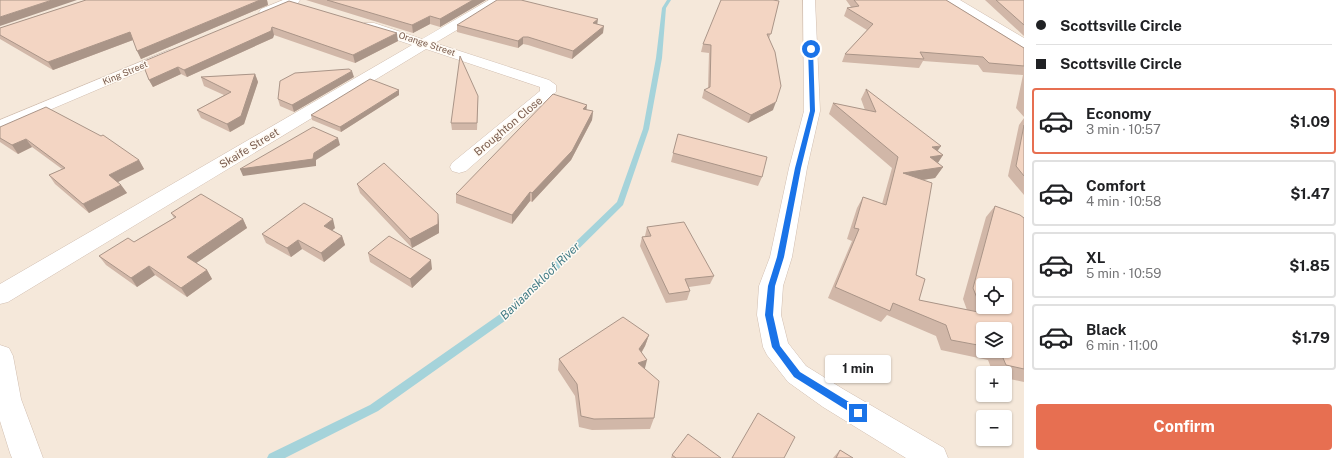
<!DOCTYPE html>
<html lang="en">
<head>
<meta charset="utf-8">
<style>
	:root { --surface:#fff; --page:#f6f6f6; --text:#202124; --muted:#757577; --line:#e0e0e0; --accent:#e76f51 }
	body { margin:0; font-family:"Public Sans",sans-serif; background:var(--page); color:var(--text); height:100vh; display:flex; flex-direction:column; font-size:15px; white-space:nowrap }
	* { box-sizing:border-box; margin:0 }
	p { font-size:13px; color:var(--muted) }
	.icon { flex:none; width:22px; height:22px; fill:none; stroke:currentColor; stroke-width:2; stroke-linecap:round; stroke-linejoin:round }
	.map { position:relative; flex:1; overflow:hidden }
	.side { display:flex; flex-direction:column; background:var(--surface); width:320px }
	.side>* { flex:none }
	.top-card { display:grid; align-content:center; height:88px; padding:0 12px; background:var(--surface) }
	.tools { position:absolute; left:976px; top:278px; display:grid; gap:8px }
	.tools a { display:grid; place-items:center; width:36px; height:36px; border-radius:4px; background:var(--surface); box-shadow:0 1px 3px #0004; font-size:20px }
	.end { position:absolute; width:18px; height:18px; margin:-9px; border:5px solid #1a73e8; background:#fff; box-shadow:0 0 0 2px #fff }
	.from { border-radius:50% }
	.bubble { position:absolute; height:28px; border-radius:4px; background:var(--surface); box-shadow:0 1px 3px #0004; font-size:13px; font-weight:700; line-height:28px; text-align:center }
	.top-card b { display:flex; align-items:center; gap:14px; height:38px; font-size:15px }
	.top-card b+b { border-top:1px solid var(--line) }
	.top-card i { width:10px; height:10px; background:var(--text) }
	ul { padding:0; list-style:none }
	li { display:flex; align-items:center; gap:12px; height:66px; margin:0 8px 6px; padding:0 4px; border:2px solid var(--line); border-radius:4px }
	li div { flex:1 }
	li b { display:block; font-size:15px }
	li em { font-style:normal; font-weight:700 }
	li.active { border-color:var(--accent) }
	li>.icon { width:36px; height:36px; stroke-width:1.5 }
	.primary-button { display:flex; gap:8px; margin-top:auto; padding:8px 12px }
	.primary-button a { flex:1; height:46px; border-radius:4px; background:var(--accent); color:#fff; font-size:16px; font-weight:700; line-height:46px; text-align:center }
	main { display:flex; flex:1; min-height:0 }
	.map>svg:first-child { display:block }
</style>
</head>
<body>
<main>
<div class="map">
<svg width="1024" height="458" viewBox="0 0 1024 458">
	<rect width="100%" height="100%" fill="#fdf6ec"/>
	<path fill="#f5e8da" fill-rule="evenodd" d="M0,0h1024v458h-1024zM983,285h22v22h-22zM983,329h22v22h-22zM983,373h22v22h-22zM983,417h22v22h-22z"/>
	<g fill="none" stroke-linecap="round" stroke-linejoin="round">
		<path fill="#a5d3da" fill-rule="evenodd" d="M667,0h4l-5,8 -4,50 -13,71 -26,76 -114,113 -131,93 -93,47h-18l2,-4 101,-49 133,-93 114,-110 26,-73 13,-71 6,-50z"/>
		<defs>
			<path id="minor" d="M283,0h17l-2,3 -29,12h-8l-2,-3 2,-3z
				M489,0h15l-2,3 -67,40 114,37 7,5v7l-90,79 -7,2 -7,-2 -2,-4 2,-4 88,-72v-4l-114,-38 -418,253 -8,2v-20l412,-239 -48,-16 -2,-3 2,-3h10l48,16z
				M803,0h12l5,111 -13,57 -15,89 -9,29 -2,29 7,28 18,23 37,23 101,59 4,10h-42l-83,-51 -35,-25 -21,-27 -4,-8 -6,-32 2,-29 11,-29 19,-89 15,-57z
				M945,0h15l64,38v10l-5,-1 -72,-44z
				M169,50l5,1 2,3 -2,3 -174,74v-11z
				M0,345l9,3 4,8 8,43 22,59h-31l-2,-5 -10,-32z"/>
		</defs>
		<use href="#minor" stroke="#d1beb0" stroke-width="1"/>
		<use href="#minor" fill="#fff" fill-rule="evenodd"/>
	</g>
	<path fill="#d1b7a8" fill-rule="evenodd" d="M86,0h181l1,5 -127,54 -8,-19 -80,30 -53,-31v-11z
		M306,0h180l-46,27 -10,-3 -17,9z
		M846,0h100l78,48v69l-8,-9 7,-33 -40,-3 -5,-7 -55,-4 -4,7 -77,-6 3,-8 22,-24 -23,-14 3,-8 4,-1z
		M985,0h39v36z
		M289,1l109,40 -43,22 -81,-28 -1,3 -86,39 -6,-3 -28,13 -4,-7z
		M779,1l-10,38 4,71 -25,13 -46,-25 2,-8 4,-2 1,-35 -8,-1 2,-8z
		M597,24l6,9 -31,26 -44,-14 -5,-1 -5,4 -61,-16v-7z
		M255,74l3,8 -14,42 -14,8 -29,-14 -4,-8 27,-15 -20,-9 -3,-9z
		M354,77l-60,35 -14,-6 -2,-7z
		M866,89l77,66 -6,8 6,4 -8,11 -13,2 -6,95 3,25 48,10 -4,-11 23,-82 9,-11 29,12v164l-19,-4v-5h-12l-5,-13 -47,-10 -5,-14 -49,-21 -6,7 -53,-24 24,-57 -5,-2 10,-31 6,-11 19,7 10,-36 -63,-54 4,-11 32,7 -4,-11zM983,329l22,22h-22z
		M399,90v5l-58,37 -29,-12 -1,-5z
		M478,96v7l-1,27h-25l-1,-7z
		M586,110l7,1 -1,9 -21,40 -39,42 -2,-1 -18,23 -56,-21v-9z
		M1024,118v77l-16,-19 11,-51z
		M0,127l139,33 5,9 -26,13 3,3 6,8 -38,20 -34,-29 -6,-9 13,-6 -30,-22 -14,7 -18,-12z
		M678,134l84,43 -4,9 -87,-24z
		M357,184l82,39v10l-27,15 -52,-55z
		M171,213l72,6 4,9 -51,35 11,7 5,9 -25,18 -32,-22 -18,12 -31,-22 -7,-9 35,-14 40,-24z
		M647,227l67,49 -4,8 -21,3 1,4 -3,9 -21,3 -26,-57 2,-9 3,-1z
		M335,228l-3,2 10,6 3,9 -21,17 -22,-13 -11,8 -25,-14 -4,-9z
		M368,253l64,16 -20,19 -42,-26z
		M649,335l-4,11 -3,6 12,66 -4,11 -58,1 -13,-3 -4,-31 -17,-26 1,-11z
		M840,450l13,8h-20z
		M672,455l49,3h-50z"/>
	<path fill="#aa9588" d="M52,0h25l-77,26v-9z
		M260,0h7l1,5 -127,54 -4,-8z
		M473,0h13l-46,27v-8z
		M430,16v8l-17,9 -1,-8z
		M598,19l-1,7 -4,-3z
		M604,26l-1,7 -31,26 1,-8z
		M272,27l2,8 -1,3 -86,39 -3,-7z
		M130,32l3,8 -80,30 -5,-8z
		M397,33l1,8 -43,22 -2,-8z
		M523,37v7l-5,4v-7z
		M178,67l3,7 -28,13 -4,-7z
		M352,71l2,6 -60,35 -2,-7z
		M255,74l3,8 -14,42 -14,8 -3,-8z
		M399,90v5l-58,37 -1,-5z
		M776,102l-3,8 -25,13 3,-8z
		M587,105l-1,9 -3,-5z
		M593,111l-1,9 -21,40 -39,42v-9z
		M338,138l2,7 -24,15v6l-73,10 -3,-7 74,-16z
		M26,139l6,8 -14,7 -6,-9z
		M941,146l-7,10 9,-1 -7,11 -11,-8 7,-11z
		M139,160l5,9 -30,15 -5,-9z
		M943,167l-8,11 -39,6 7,-11z
		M121,185l6,8 -38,20 -6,-9z
		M530,192v9l-18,23v-9z
		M438,214l1,9v10l-27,15 -2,-9z
		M243,219l4,9 -55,38 -5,-9z
		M333,219l2,9 -8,7 -3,-9z
		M342,236l3,9 -21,17 -3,-9z
		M298,240l4,9 -11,8 -4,-9z
		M431,260l1,9 -20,19 -2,-9z
		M149,266l6,9 -18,12 -6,-9z
		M207,270l5,9 -25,18 -6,-9z
		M649,335l-4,11 -9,15 3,-12z
		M647,360l-3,12 -6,-9z"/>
	<path fill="#f3d5c3" stroke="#aa9588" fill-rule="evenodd" d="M0,0h52l-52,17z
		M86,0h174l-123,51 -7,-19 -82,30 -48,-27v-7z
		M327,0h146l-33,19 -10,-3 -18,9z
		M497,0h24l77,19 -5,4 11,3 -31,25 -45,-14h-5l-5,4 -61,-16z
		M721,0h52l6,1 -8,33h-4l8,18 6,34 -5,16 -25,13 -47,-25 6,-3 1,-42 -8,-1z
		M854,0h92l78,48v18l-35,-3 -6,-6 -63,-5 4,7 -79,-5 28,-30 -26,-16 12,-2z
		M996,0h28v25z
		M289,1l108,32 -44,22 -81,-28 -1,4 -87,39 -6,-3 -29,13 -7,-18z
		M460,56l18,40 -1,27h-26z
		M349,69l3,2 -60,34 -14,-6 2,-18 15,-8z
		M255,74l-14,42 -14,8 -30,-14 34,-18 -30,-15z
		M370,79l29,11 -59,37 -29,-12z
		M866,89l75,57 -9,1 11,8 -13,2 13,10 -40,6 29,10 -16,92 9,4 -6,21 64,13 -10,-25 22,-82 25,9 4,3v151l-18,-4 -6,-14h5v-22h-22v17l-32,-6 -5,-15 -53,-22 -3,8 -55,-24 24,-58 -5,-1 9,-31 23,8 12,-48 -65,-54 43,9zM983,285h22v22h-22z
		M553,94l34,11 -4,4 10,2 -21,40 -40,42 -2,-1 -18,23 -56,-21z
		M46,107l55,29 2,-1 36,25 -30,15 12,10 -38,19 -34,-29 16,-7 -39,-29 -14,6 -12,-7v-11z
		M1024,125v51l-8,-10z
		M313,127l25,11 -24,15 -1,6 -73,10z
		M678,134l89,23 -5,20 -89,-24z
		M384,163l54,51v10l-28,15 -53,-55z
		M201,194l42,25 -56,38 20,13 -26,18 -32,-22 -18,12 -32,-22 29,-18 6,4 42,-25 -5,-4z
		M304,203l29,16 -9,7 18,10 -21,17 -23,-13 -11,8 -25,-14z
		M684,222l30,54 -29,3 5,12 -21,3 -27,-57 9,-1 -4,-9z
		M389,236l42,24 -21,19 -42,-26z
		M623,317l26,18 -10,14 8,11 -9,3 21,18 -5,37 -60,1 -13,-3 -4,-32 -18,-25z
		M758,413l37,24 -11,21h-52z
		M688,434l33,24h-45l-4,-3z
		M840,450l13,8h-17z"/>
	<path fill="#1a73e8" d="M811,48l2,1 2,62 -14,57 -17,89 -9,29 -2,29 7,31 20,26 62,38 1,3 -1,3 -4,1 -64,-40 -22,-30 -7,-32 3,-29 9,-29 18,-89 15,-57 -2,-62z"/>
	<g text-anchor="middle" stroke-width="3" stroke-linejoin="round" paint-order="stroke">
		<g font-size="9" fill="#7a5c4d" stroke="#fffaf3">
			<text transform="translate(427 44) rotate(18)" y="3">Orange Street</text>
			<text transform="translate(125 73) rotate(-23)" y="3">King Street</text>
		</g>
		<g font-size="11" fill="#7a5c4d" stroke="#fffaf3">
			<text transform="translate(508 126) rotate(-40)" y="4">Broughton Close</text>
			<text transform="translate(249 148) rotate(-31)" y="4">Skaife Street</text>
		</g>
		<g font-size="12" font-style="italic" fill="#437c86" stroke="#fffaf3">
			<text transform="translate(540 281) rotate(-44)" y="4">Baviaanskloof River</text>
		</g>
	</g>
</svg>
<div class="tools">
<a><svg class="icon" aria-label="locate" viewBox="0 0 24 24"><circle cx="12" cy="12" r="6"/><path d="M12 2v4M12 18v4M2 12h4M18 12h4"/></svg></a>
<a><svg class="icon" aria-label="layers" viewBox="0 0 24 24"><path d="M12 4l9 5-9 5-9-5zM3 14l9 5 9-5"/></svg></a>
<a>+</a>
<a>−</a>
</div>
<i class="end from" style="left:811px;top:49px"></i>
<i class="end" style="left:858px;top:413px"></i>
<div class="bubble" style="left:825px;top:355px;width:66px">1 min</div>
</div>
<section class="side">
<div class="top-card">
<b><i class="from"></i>Scottsville Circle</b>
<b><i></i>Scottsville Circle</b>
</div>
<ul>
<li class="active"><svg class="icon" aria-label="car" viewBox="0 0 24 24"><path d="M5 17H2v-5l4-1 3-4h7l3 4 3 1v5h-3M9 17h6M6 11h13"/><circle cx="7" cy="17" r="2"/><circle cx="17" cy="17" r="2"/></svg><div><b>Economy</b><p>3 min · 10:57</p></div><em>$1.09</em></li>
<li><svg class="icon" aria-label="car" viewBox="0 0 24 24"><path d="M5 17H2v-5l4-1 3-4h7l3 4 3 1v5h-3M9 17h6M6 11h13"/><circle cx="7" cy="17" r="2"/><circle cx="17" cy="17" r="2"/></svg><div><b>Comfort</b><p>4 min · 10:58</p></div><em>$1.47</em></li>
<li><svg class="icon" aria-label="car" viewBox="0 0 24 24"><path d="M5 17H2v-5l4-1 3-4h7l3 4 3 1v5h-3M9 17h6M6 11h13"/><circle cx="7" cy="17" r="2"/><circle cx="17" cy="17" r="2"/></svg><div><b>XL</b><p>5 min · 10:59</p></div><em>$1.85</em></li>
<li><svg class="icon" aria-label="car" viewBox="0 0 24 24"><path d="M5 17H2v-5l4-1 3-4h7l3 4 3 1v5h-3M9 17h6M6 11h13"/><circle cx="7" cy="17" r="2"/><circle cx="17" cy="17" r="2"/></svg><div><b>Black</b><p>6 min · 11:00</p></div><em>$1.79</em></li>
</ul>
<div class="primary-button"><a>Confirm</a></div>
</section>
</main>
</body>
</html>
